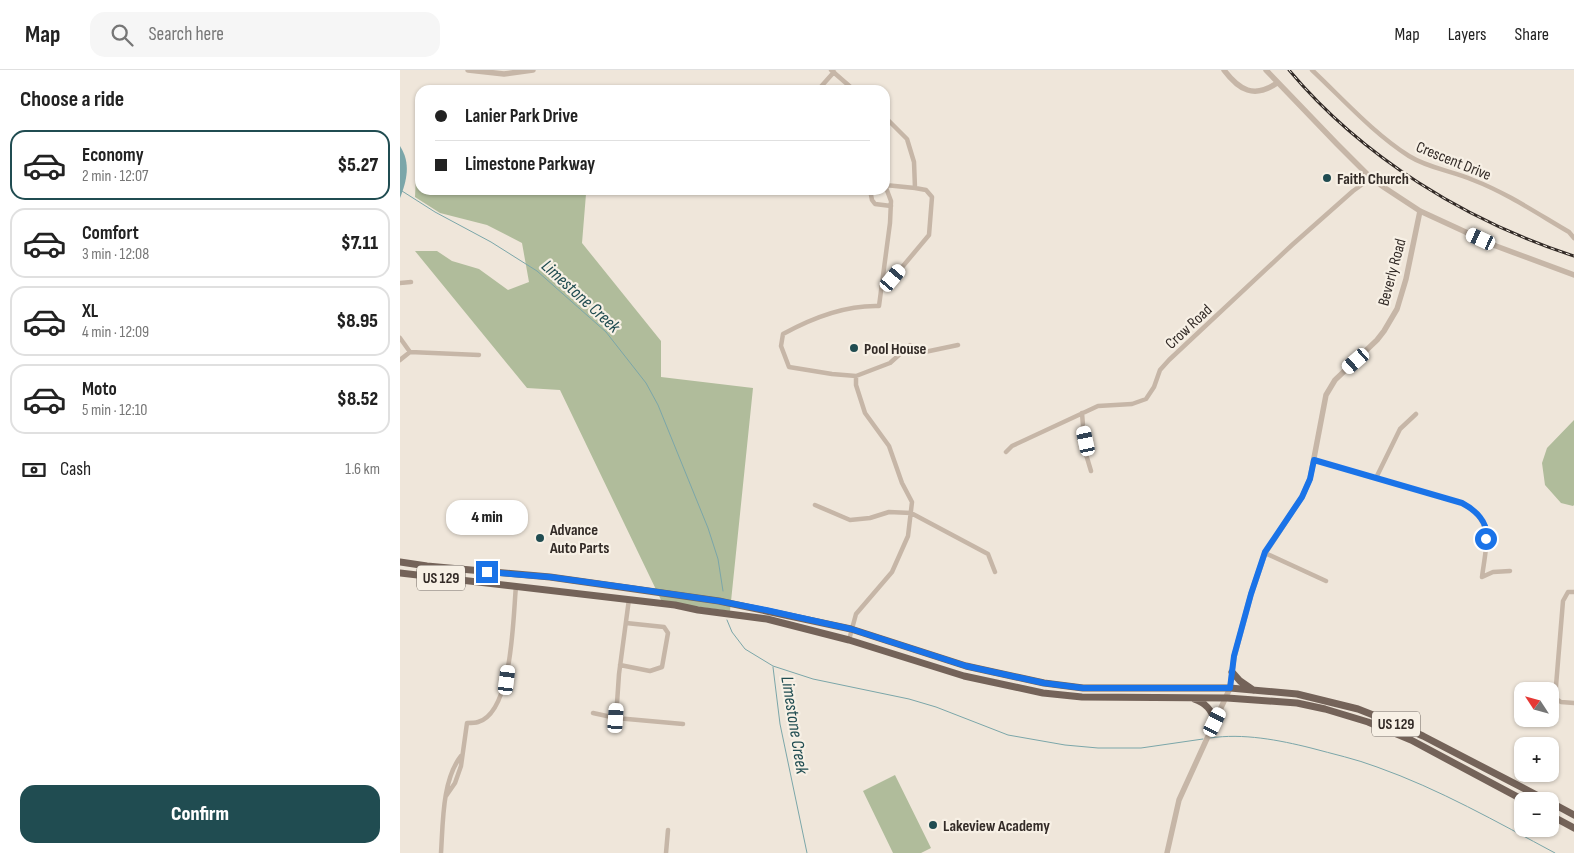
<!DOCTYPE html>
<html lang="en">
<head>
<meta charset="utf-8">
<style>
	:root { --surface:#fff; --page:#f6f6f6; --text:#222; --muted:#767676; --line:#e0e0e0; --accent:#204c51 }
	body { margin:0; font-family:"Sofia Sans Condensed",sans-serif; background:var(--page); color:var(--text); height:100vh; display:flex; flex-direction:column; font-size:19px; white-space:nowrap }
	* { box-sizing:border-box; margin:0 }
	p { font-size:16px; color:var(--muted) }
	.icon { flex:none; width:28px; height:28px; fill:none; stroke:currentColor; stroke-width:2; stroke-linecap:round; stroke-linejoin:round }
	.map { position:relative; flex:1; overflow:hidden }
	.details { display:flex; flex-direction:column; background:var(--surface); width:400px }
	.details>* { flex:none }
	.guide { position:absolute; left:15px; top:15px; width:475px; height:110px; border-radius:15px; box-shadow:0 1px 4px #0004; display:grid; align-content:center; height:110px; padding:0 20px; background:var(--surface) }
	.needle { width:32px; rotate:306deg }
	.controls { position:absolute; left:1114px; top:612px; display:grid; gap:10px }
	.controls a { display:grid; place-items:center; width:45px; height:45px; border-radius:10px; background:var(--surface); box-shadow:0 1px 4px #0004; font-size:25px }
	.end { position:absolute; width:22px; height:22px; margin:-11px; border:6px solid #1a73e8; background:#fff; box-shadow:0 0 0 2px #fff }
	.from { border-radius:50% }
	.bubble { position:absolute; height:35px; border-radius:15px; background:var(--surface); box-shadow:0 1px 4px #0004; font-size:16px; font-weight:800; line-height:35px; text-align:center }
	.car { position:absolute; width:15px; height:30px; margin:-15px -8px; border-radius:6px; box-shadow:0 0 4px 1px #0007; background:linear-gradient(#fff 24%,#345 0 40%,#fff 0 76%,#345 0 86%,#fff 0) }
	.guide b { display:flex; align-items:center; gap:18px; height:48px; font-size:19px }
	.guide b+b { border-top:1px solid var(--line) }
	.guide i { width:12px; height:12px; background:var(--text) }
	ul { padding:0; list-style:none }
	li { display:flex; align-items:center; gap:15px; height:70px; margin:0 10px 8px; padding:0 10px; border:2px solid var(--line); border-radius:15px }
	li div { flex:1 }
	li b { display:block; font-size:19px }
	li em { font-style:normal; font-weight:800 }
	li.selected { border-color:var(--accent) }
	li>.icon { width:45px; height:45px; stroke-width:1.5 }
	h2 { padding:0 20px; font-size:22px; line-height:60px }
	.pay { display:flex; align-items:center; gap:12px; height:55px; padding:0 20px; font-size:19px }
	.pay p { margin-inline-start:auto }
	.cta { display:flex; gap:10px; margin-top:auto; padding:10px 20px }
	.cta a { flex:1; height:58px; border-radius:15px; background:var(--accent); color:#fff; font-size:20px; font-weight:800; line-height:58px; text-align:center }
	header { display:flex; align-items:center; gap:30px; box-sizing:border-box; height:70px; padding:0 25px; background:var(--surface); border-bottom:1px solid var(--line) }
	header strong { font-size:24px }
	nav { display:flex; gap:28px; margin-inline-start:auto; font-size:18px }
	.search { width:350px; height:45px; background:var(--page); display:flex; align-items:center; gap:12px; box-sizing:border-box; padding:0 18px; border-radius:15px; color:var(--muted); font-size:19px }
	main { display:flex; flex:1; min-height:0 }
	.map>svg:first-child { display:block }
</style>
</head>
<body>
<header>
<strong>Map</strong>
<div class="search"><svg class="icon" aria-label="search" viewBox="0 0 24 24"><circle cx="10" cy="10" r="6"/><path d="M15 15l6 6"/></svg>Search here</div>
<nav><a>Map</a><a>Layers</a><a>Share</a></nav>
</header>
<main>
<section class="details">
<h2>Choose a ride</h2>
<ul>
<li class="selected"><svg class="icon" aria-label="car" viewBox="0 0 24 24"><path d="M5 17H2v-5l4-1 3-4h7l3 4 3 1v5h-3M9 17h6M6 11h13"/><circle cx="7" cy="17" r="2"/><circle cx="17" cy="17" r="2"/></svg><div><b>Economy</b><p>2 min · 12:07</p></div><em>$5.27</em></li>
<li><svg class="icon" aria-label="car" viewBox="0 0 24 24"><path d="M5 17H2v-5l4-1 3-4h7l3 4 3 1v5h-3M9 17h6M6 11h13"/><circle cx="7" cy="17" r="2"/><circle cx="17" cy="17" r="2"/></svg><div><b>Comfort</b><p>3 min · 12:08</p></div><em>$7.11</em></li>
<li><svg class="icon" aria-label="car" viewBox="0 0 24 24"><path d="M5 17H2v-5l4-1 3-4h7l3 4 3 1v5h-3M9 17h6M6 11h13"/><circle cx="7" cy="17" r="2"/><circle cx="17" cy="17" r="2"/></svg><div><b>XL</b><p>4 min · 12:09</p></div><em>$8.95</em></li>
<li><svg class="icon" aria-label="car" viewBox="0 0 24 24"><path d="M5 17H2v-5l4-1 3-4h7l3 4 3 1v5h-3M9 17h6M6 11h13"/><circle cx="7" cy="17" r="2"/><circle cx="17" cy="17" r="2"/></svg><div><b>Moto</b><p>5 min · 12:10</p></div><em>$8.52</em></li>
</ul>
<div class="pay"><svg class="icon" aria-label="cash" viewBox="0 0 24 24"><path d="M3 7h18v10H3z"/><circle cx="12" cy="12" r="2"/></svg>Cash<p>1.6 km</p></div>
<div class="cta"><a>Confirm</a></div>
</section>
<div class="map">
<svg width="1174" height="783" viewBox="0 0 1174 783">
	<rect width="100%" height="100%" fill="#efe6da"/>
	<path fill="#b0bc9b" d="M20,77v43h134l32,4 -4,49 79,98v36l92,11 -23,223 -68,-9 -102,-212 -33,-2 -112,-137h22l15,10 27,8 29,21 21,-8 -7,-39 -35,-18 -47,-12 -25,-16 2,-45z
		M1174,350v85l-1,1 -12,-3 -16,-18 -3,-22 5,-15z
		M495,705l36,73 -10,5h-28l-30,-62z"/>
	<path fill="#7ba6a9" d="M0,76c11,17 7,34 0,52z"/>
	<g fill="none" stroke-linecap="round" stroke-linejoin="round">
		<path stroke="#7ba6a9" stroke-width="1" d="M2,121l33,21 56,30 46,29 69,61 40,51 12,22 50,123 10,31 5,32
			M327,550l5,12 13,17 28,17 40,13 96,20 27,8 72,28 57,10 33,3h43l62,-9
			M373,597l7,57 27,129
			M810,668c33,-5 69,2 101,10 22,6 45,11 66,19 62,22 120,55 178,86"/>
		<path stroke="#c6b6a7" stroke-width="4.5" d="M431,0l23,20
			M912,0c31,29 61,63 97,86 19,12 43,15 64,24 34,13 65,34 96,52l5,6
			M418,20l16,-18
			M485,47l22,22 7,23 1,26 -30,-3 6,16 -1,22 -11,83c-33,-1 -67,12 -96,28l-2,12 8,21 43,7 24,2 34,-13 20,-18 10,8 38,-8
			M470,120l2,10 3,4 16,2
			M483,212l10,-4 36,-43 3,-38 -6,-7 -11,-2
			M0,213l11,-1
			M0,268l10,14
			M0,290l10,-8 69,3
			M682,343l3,38 6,20
			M606,382l6,-6 86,-40 34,-2 14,-5 8,-12 6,-17 9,-10 123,-115 61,-54 18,-13
			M914,390l148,43c33,17 24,43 20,74
			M976,408l24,-49 16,-15
			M415,435l35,15 20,-2 19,-6 22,1 77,41 7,18
			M865,483l61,28
			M1082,507l11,-5 17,-1
			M1174,522h-6l-5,9 -8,97 6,4 13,1
			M449,570l7,-26 36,-42 16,-36 4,-34 -10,-19 -13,-37 -24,-33 -9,-28v-9
			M220,595l30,6 12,-4 6,-34 -4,-6 -38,-4
			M193,643l23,5 67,6
			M216,648l3,-44 10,-75
			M46,726l9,-13 6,-17 6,-43c3,0 8,0 11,-1 35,-10 35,-106 38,-136
			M41,783c2,-30 1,-73 20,-97
			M266,783l2,-23"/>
		<path stroke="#c6b6a7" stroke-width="5.5" d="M68,0l36,4 29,-4
			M824,0c15,20 30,29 53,13
			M866,0l71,74 34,34 14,10 35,23 76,35 78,29
			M767,783l12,-53 51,-112 4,-31 17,-63 14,-41 37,-56 8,-18 16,-84 9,-15 42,-40 7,-9 13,-22 9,-30 14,-68"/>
		<path stroke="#746359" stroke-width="7" d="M0,492l27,4 123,11 169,24 132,28 115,37 78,17 39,5h147l67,6 61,15 38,15 27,12 125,65
			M0,503l275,32 23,5 69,9 82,21 115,36 79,17 39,4 145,1 70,5 28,6 43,13 43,18 114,61
			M832,602l8,9 13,9
			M794,629c12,4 18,11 21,23
			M1150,732l24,13
			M1150,745l24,13"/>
		<defs>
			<path id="rail" d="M889,0c73,87 177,151 285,186"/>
		</defs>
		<use href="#rail" stroke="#332b27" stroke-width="3"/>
		<use href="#rail" stroke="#f7f0e5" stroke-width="1" stroke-dasharray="4" stroke-linecap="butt"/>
	</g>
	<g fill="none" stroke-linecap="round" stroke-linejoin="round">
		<path stroke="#1a73e8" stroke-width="6" d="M87,502l63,5 80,11 89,13 47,9 85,19 115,37 78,17 39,5h147l4,-32 17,-62 14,-42 37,-55 8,-18 4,-19 148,43c13,7 27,19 24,36"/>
	</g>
	<g fill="#204c51" stroke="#f7f0e5" stroke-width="2">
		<circle cx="927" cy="108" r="5"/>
		<circle cx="454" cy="278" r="5"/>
		<circle cx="140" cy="468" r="5"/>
		<circle cx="533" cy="755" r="5"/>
	</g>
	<g text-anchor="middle" stroke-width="4.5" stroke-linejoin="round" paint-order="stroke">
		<g fill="#f7f0e5" stroke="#6e6660" stroke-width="1">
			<rect x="17" y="495.5" width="48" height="25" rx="4"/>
			<rect x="972" y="641.5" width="48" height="25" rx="4"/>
		</g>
		<g font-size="15" font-weight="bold" fill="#332b27">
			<text x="41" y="513">US 129</text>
			<text x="996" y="659">US 129</text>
		</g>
		<g font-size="16" fill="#332b27" stroke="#f7f0e5">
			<text transform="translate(1054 90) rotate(22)" y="6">Crescent Drive</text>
			<text transform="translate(991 202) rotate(-75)" y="6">Beverly Road</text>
			<text transform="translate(788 256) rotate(-43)" y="6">Crow Road</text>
		</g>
		<g font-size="16" font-weight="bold" fill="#332b27" stroke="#f7f0e5" text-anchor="start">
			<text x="937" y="114">Faith Church</text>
			<text x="464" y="284">Pool House</text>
			<text x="150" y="465">Advance<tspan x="150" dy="18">Auto Parts</tspan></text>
			<text x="543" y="761">Lakeview Academy</text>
		</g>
		<g font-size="18" font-style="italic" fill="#204c51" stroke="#f7f0e5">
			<text transform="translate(181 226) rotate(42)" y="6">Limestone Creek</text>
			<text transform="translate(395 655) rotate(81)" y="6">Limestone Creek</text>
		</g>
	</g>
</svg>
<div class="controls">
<a><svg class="needle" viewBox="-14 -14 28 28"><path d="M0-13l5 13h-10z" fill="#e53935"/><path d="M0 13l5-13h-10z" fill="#767676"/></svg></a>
<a>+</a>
<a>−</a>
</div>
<i class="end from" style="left:1086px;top:469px"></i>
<i class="end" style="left:87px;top:502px"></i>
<div class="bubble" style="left:46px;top:430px;width:82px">4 min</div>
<i class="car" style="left:1081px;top:169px;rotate:295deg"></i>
<i class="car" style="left:493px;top:208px;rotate:40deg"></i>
<i class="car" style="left:956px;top:291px;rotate:229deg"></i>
<i class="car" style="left:686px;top:371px;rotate:348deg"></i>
<i class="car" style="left:107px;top:610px;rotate:7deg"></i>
<i class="car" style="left:216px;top:648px;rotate:4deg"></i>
<i class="car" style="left:815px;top:652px;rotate:26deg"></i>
<div class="guide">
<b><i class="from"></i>Lanier Park Drive</b>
<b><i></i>Limestone Parkway</b>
</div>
</div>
</main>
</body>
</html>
